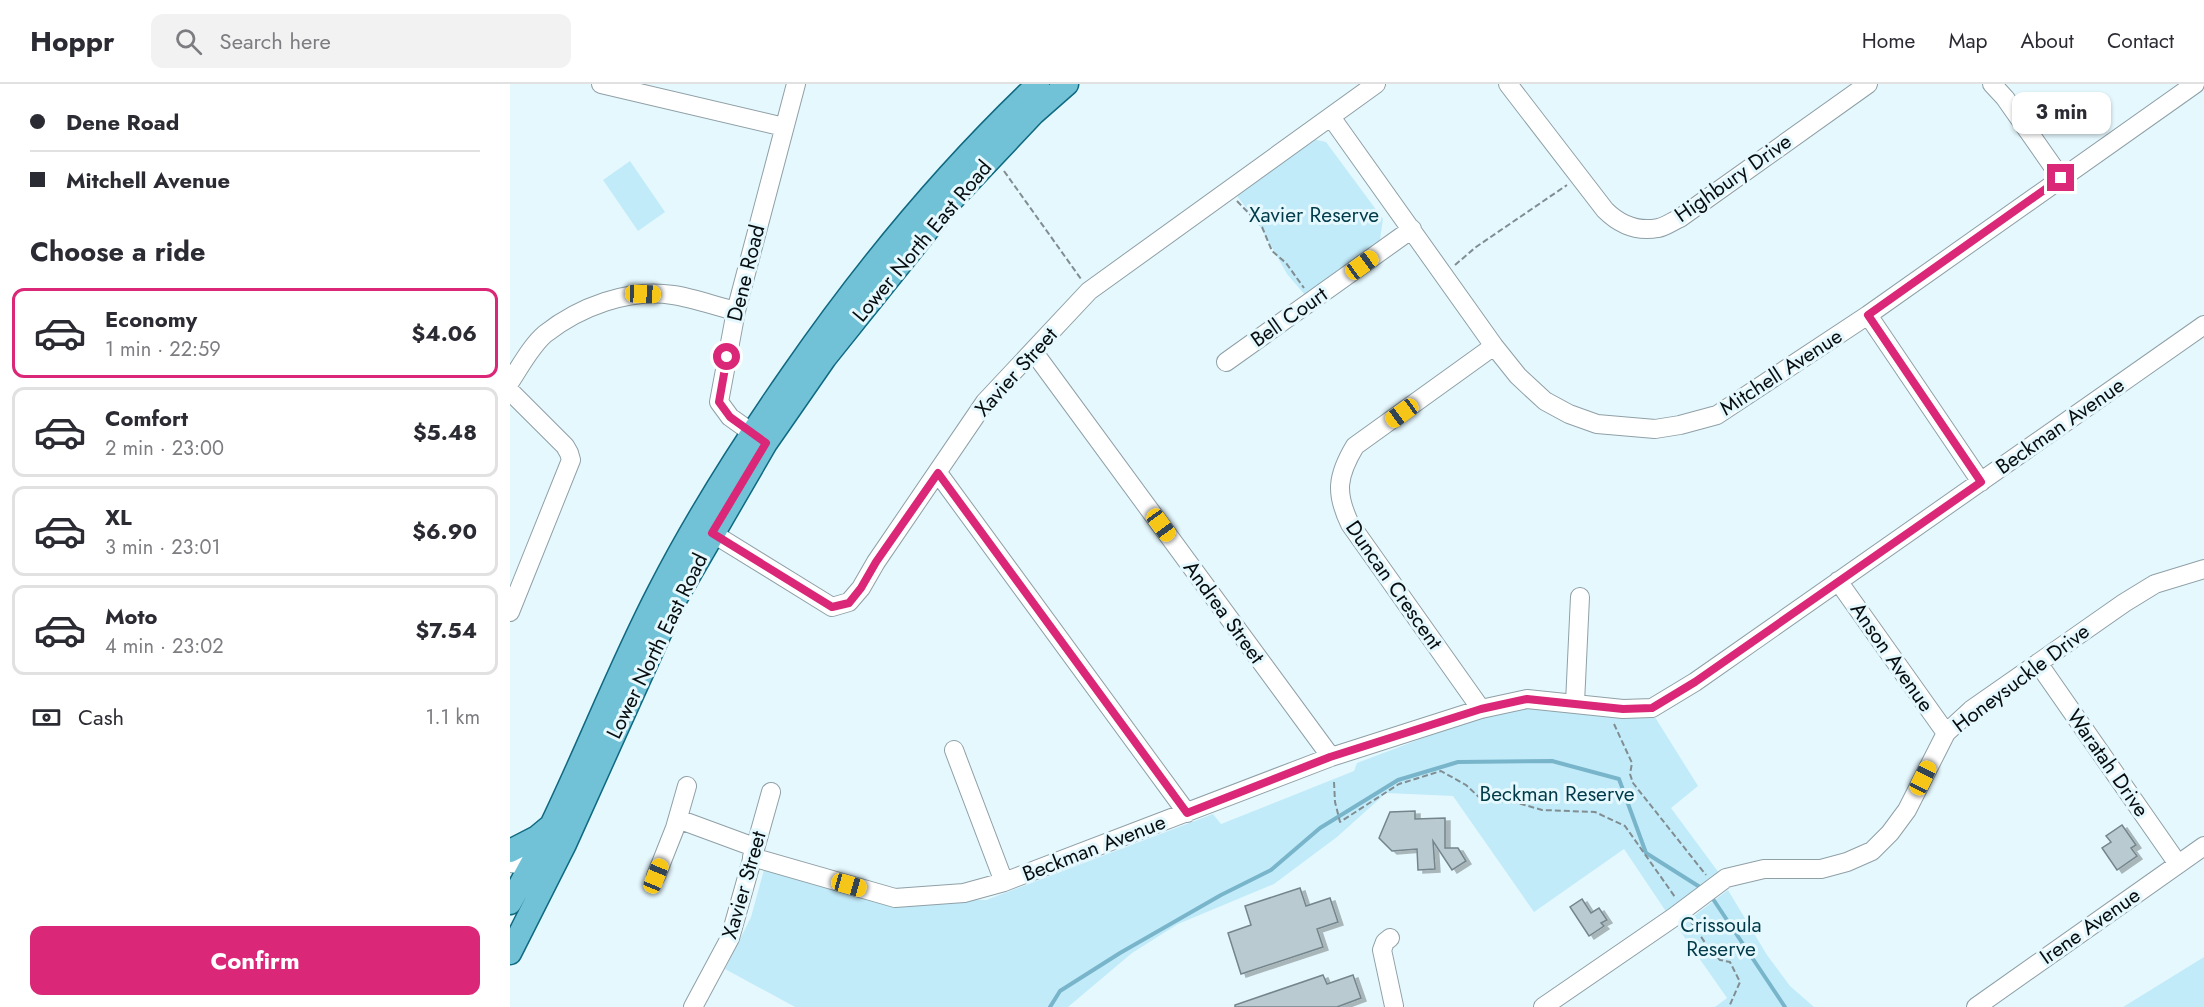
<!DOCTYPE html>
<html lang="en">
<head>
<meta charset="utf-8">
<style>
	:root { --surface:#fff; --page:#f2f2f3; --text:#2b2b33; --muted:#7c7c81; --line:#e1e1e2; --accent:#db2777 }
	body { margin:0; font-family:Jost,sans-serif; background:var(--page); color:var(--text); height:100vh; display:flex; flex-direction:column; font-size:22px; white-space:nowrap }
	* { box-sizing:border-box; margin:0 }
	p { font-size:20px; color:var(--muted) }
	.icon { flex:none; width:33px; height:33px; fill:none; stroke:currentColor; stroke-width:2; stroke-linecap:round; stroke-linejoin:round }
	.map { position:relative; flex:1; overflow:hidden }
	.sheet { display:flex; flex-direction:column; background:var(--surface); width:510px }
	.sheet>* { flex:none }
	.hud { display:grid; align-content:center; height:132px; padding:0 30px; background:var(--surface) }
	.end { position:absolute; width:27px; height:27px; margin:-14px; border:8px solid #db2777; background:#fff; box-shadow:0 0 0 3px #fff }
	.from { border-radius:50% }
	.bubble { position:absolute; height:42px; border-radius:12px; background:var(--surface); box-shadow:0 2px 4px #0004; font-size:20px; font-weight:700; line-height:42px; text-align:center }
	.car { position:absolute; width:18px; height:36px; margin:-18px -9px; border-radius:8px; box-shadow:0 0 4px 2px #0007; background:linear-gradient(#f5c518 24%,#345 0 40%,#f5c518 0 76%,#345 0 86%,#f5c518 0) }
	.hud b { display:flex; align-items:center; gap:21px; height:57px; font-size:22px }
	.hud b+b { border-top:2px solid var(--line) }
	.hud i { width:15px; height:15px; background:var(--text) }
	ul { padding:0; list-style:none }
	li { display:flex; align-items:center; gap:18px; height:90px; margin:0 12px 9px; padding:0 18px; border:3px solid var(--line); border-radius:12px }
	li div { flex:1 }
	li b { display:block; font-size:22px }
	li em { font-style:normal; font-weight:700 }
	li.selected { border-color:var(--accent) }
	li>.icon { width:54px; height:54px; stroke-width:1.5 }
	h2 { padding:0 30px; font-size:27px; line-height:72px }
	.pay { display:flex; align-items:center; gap:15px; height:66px; padding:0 30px; font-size:22px }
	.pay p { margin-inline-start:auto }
	.primary-button { display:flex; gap:12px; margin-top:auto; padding:12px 30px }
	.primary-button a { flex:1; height:69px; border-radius:12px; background:var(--accent); color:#fff; font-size:24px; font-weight:700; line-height:69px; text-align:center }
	header { display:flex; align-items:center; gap:36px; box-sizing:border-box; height:84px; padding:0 30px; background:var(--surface); border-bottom:2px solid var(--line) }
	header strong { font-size:28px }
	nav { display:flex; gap:33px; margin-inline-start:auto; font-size:21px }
	.search { width:420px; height:54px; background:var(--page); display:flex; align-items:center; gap:15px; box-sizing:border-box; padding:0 21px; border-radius:12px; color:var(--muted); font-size:22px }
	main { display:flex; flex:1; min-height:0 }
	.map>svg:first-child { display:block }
</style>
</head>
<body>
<header>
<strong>Hoppr</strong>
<div class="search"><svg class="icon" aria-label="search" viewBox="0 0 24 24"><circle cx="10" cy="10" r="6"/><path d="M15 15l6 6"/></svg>Search here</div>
<nav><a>Home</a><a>Map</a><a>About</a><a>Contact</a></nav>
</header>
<main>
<section class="sheet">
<div class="hud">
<b><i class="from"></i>Dene Road</b>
<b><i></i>Mitchell Avenue</b>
</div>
<h2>Choose a ride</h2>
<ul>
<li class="selected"><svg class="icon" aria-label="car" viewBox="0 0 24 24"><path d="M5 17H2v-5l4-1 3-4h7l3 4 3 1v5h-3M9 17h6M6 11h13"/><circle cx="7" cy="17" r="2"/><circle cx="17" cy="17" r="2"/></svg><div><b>Economy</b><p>1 min · 22:59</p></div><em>$4.06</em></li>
<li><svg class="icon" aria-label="car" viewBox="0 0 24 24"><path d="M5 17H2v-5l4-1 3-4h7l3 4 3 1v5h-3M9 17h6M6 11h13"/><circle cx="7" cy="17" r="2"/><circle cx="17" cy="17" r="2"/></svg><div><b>Comfort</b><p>2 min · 23:00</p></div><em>$5.48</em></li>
<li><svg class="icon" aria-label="car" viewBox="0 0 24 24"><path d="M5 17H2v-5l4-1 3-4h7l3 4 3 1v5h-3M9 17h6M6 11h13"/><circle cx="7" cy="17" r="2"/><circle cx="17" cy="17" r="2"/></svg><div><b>XL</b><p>3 min · 23:01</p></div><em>$6.90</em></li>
<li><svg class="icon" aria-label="car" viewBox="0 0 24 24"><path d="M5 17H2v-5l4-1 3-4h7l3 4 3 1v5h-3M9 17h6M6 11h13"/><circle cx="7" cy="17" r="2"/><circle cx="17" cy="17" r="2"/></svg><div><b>Moto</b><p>4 min · 23:02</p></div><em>$7.54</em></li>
</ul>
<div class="pay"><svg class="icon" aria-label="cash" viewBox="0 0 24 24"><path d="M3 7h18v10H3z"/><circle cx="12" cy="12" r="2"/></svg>Cash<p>1.1 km</p></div>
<div class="primary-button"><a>Confirm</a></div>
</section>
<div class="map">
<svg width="1694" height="923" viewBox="0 0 1694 923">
	<defs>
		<filter id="shadow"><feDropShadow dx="5" dy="3" stdDeviation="0" flood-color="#0004"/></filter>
	</defs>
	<rect width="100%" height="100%" fill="#e5f8fe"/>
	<path fill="#c2ebfa" d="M803,55l13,3 57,77 -3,21 -75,55 -18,-21 -26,-46 -26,-35z
		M120,77l35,51 -27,19 -35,-51z
		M1016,625l127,5 45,72 -27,22 51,69 -53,39 -45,-67 -90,63 -81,-116 -67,-3 -49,44 -63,47 -96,40 -46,29 -64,54h-273l-70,-38 26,-52 14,-51 130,32 91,2 227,-86 8,10 133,-53 3,-8 124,-47z
		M1218,806l39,65 23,31 24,21h-99l12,-9 -49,-70z
		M1694,873v50h-81z"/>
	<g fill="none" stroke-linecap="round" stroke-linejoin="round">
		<path stroke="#79b5ca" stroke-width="4" d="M1201,812l74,111
			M540,923l10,-16 60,-38 101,-58 50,-25 49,-42 78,-48 60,-18 94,-1 67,18 27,74 57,36"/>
	</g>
	<path fill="#b9cbd1" stroke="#74858b" stroke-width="1.5" filter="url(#shadow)" d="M905,727v8l30,-1v30h13l8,13 -14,9 -19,-29 2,28 -17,1 -1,-21 -25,2 -13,-13 11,-26z
		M1612,741l14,20 -5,3 6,8 -20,14 -15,-22 9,-6 -5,-6z
		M790,804l6,18 24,-8 8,24 -21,7 6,18 -82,27 -13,-41 23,-8 -6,-19z
		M1072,815l9,14 8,-5 8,12 -6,3 3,3 -15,10 -19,-29z
		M813,891l4,9 26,-9 8,23 -24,9h-102v-2z"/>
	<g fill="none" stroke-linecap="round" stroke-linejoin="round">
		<defs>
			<path id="minor" d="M91,0l183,43
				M998,0l97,126c14,14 32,22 53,18 7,-1 15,-7 22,-10l188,-134
				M1482,0l13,14 56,80
				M821,33l163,229 24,30 27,25 24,13 28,10 58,5 25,-4 37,-10 151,-100 327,-231
				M1358,231l113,167
				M523,267l298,406
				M716,278l186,-133
				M0,298c10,-15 21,-36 35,-48 34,-27 84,-46 128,-39 21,3 42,11 63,16
				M0,307l55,55 4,7 2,7 -61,152
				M252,356l-32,-23 -11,-15 17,-91 60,-227
				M428,389l249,340
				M194,444l128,79 17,-5 12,-14 15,-26 109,-160 104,-111 287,-207
				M1328,497l108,152
				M1528,579l140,201
				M1065,619l5,-106
				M971,625l-131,-185c-15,-31 -13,-48 5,-78l139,-100
				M444,666l50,132
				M168,735l76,28
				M242,773l143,41 69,-5 40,-11 327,-125 150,-48 46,-10 96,10 29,-1 43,-26 509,-357
				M0,779l20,3 10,5
				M146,792l19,-48 12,-42
				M880,854l-5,4 -3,8 12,56
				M183,923l37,-69 41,-146
				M1033,923l131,-90 52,-39 38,-9h57l26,-7 25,-11 18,-18 17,-23 39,-77 25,-23 153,-107 31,-19 49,-15
				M1466,923l228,-161"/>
			<path id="major" d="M0,767l27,-14 12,-10
				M0,819c12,-22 24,-43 35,-65 40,-81 72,-166 114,-247 39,-76 85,-148 134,-218 72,-104 153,-202 245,-289
				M0,869l55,-109 110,-244 91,-157 59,-85 125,-156 84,-89 33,-29"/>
		</defs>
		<use href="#minor" stroke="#8fa0a6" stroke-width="20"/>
		<use href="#major" stroke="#0f6980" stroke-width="25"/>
		<path stroke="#808d91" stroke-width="2" stroke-dasharray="6 3" stroke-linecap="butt" d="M494,87l77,108
			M727,117l25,26 10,24 14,12 18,25
			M945,181l21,-18 91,-62
			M1104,640l18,39 -2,11 3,9 73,92
			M824,698l1,20 5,20 59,-38 42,-13 25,14 15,14 37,4 24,7 53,2 30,14 50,71
			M1181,838l17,25 12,13 10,2 10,20 -11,25"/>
		<use href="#minor" stroke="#fff" stroke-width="18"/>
		<use href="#major" stroke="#71c2d7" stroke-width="22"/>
	</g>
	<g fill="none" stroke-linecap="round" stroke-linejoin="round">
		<path stroke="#db2777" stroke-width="8" d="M217,273l-8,45 11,15 36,26 -54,90 120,74 17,-4 12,-15 15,-26 62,-89 249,340 143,-56 151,-48 46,-10 96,10 29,-1 43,-26 286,-200 -113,-167 193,-137"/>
	</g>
	<g text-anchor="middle" stroke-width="6" stroke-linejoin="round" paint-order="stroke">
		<g font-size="21" fill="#080e10" stroke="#e5f8fe">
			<text transform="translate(1223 94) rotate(-35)" y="7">Highbury Drive</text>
			<text transform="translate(412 157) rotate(-50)" y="7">Lower North East Road</text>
			<text transform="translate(236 189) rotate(-76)" y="7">Dene Road</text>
			<text transform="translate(779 233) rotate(-35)" y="7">Bell Court</text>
			<text transform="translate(506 288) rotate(-48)" y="7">Xavier Street</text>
			<text transform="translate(1271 288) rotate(-33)" y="7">Mitchell Avenue</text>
			<text transform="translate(1550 342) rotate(-35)" y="7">Beckman Avenue</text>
			<text transform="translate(884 501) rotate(55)" y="7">Duncan Crescent</text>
			<text transform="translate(714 528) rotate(54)" y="7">Andrea Street</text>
			<text transform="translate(147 562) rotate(-64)" y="7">Lower North East Road</text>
			<text transform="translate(1382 573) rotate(55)" y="7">Anson Avenue</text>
			<text transform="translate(1511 594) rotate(-37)" y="7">Honeysuckle Drive</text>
			<text transform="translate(1598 679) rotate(55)" y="7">Waratah Drive</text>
			<text transform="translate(584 764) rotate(-21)" y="7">Beckman Avenue</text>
			<text transform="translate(234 801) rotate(-74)" y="7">Xavier Street</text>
			<text transform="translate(1580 842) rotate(-35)" y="7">Irene Avenue</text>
		</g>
		<g font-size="21" fill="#013b4a" stroke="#e5f8fe">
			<text x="804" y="138">Xavier Reserve</text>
			<text x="1047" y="717">Beckman Reserve</text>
			<text x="1211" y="848">Crissoula<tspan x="1211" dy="24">Reserve</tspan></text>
		</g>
	</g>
</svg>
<i class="end from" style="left:217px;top:273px"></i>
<i class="end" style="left:1551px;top:94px"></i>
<div class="bubble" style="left:1502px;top:8px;width:99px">3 min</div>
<i class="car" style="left:852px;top:181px;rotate:54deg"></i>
<i class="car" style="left:133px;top:210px;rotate:92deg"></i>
<i class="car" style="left:892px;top:329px;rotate:234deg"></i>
<i class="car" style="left:651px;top:441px;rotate:144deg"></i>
<i class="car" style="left:1413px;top:694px;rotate:26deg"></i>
<i class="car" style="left:146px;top:792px;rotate:22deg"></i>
<i class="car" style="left:339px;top:801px;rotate:106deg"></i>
</div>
</main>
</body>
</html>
